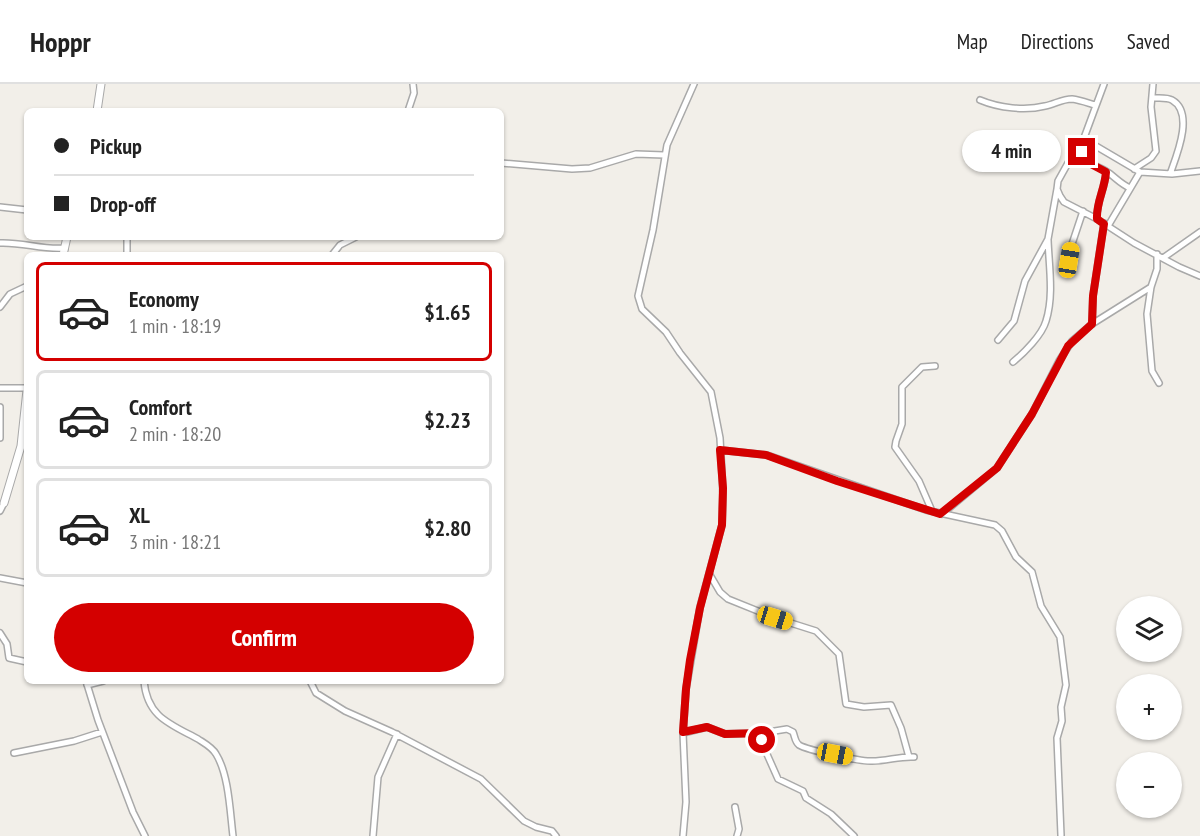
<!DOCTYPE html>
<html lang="en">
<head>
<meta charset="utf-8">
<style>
	:root { --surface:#fff; --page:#f6f6f6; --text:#222; --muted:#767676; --line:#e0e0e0; --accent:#d40000 }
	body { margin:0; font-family:"PT Sans Narrow",sans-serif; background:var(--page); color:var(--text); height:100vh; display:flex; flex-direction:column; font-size:22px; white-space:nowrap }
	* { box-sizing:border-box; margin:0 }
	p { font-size:20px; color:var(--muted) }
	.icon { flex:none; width:33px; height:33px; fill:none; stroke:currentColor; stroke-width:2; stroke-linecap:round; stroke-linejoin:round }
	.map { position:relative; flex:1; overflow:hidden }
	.details { position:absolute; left:24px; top:168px; width:480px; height:432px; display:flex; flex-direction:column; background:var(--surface); border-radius:9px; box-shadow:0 2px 4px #0004 }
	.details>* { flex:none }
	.top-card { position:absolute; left:24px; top:24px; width:480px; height:132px; border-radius:9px; box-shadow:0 2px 4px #0004; display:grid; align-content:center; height:132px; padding:0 30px; background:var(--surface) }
	.controls { position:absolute; left:1116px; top:512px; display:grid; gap:12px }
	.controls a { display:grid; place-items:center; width:66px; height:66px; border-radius:50%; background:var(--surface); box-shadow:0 2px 4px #0004; font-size:30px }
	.end { position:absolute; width:27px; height:27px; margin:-14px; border:8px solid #d40000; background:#fff; box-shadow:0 0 0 3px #fff }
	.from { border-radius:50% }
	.bubble { position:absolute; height:42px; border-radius:21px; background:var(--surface); box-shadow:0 2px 4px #0004; font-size:20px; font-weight:800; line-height:42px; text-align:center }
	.car { position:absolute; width:18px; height:36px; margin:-18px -9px; border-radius:8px; box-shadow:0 0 4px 2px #0007; background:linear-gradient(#f5c518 24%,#345 0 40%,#f5c518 0 76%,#345 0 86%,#f5c518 0) }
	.top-card b { display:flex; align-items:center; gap:21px; height:57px; font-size:22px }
	.top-card b+b { border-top:2px solid var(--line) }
	.top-card i { width:15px; height:15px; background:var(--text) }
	ul { padding:10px 0 0; list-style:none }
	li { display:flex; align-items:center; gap:18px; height:99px; margin:0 12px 9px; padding:0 18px; border:3px solid var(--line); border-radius:9px }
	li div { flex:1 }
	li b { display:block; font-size:22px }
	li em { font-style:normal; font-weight:800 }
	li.current { border-color:var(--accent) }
	li>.icon { width:54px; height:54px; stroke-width:1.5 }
	.button { display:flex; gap:12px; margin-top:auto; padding:12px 30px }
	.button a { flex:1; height:69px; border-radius:36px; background:var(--accent); color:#fff; font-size:24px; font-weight:800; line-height:69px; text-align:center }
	header { display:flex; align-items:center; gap:36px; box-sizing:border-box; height:84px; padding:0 30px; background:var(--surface); border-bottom:2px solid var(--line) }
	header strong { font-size:28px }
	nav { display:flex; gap:33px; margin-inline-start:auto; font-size:21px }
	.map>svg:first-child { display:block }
</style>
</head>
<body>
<header>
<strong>Hoppr</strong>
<nav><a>Map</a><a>Directions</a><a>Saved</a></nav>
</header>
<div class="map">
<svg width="1200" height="752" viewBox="0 0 1200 752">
	<rect width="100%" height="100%" fill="#f2efe9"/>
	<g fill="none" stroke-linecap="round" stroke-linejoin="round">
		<defs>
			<path id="minor" d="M1104,0l-23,62 -13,17 -10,18 -1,8 3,7 4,6 33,17 37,24 45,24 21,9
				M1153,14c6,0 14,-1 19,2 23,13 4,57 -2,74
				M980,16c19,8 45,11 65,6 10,-2 17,-7 27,-7 8,1 16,4 23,6
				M408,27l6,-18 -1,-9
				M1084,53l5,5 51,30 32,2 28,-3
				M1081,63c2,17 16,18 28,26 8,6 12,11 21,15
				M501,79l71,6 18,-1 46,-14 28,1
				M1134,85l17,-11 5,-7 -5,-44 2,-23
				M0,123l27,3
				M1097,135c-1,-17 8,-30 9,-47
				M1108,142l32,-54
				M127,153v18
				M0,159c23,-1 42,7 65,5
				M1157,170v15l-6,18 -4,27 5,57 7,12
				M332,171l8,-10 16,-8
				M1163,174l37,-26
				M1069,176l3,-16 11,-33
				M0,223l10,-13 17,-8
				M1092,240l1,-28 11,-73
				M998,256l16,-19 11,-40 23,-42 9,-50
				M1013,278c11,-9 29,-27 33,-41 8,-25 3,-55 2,-81
				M0,304h27
				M0,323v31
				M720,366l47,5 159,55 69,15 7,6 14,26 16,15 9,34 19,31 6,48 -5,22 1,14 -5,17 4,97
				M0,427l4,-8
				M932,427l-13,-30 -24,-34 1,-6 6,-17v-37l20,-20 13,-1
				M942,430l55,-46 35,-54 27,-53 13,-20 20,-17 59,-37
				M710,491l10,17 8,7 47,19 41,13 23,23 7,50 18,3 27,-2 10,23 8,29
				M0,494l27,5
				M0,549l7,11 2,14 18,4
				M86,597l12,39 35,92 12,24
				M144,597c3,36 26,43 54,58 6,4 14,8 18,15 13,21 14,58 17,82
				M310,597l6,12 29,18 47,21 89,47 43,42 12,6 16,4 4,5
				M87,601l16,-4
				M683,649l24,-6 18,7 37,-1 25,-4 6,3c2,5 2,10 6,13 8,5 63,17 73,16 15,0 28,-5 42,-4
				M762,649v10l16,36 25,12 3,7 25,16 23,22
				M14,669l60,-12 28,-9
				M735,723l4,22 -2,7
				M373,752l5,-59 19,-43
				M683,752l3,-34 -3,-69 3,-44 14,-82 22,-82 1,-32 -3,-55 -9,-46 -31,-39 -14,-21 -24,-23 -4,-13 15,-66 14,-85 27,-61"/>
			<path id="tertiary" d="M97,27l4,-27
				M63,171l4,-18
				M4,419l17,-57 6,-56"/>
		</defs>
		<use href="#minor" stroke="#a9a9a9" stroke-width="8"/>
		<use href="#tertiary" stroke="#a9a9a9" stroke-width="9"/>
		<use href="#minor" stroke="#fff" stroke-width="5"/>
		<use href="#tertiary" stroke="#fff" stroke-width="7"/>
	</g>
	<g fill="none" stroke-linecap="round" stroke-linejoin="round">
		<path stroke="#d40000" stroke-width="8" d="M762,656v-7l-37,1 -18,-7 -24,5 3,-43 4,-29 10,-52 22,-83 1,-37 -3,-38 46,5 71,26 103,33 57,-46 35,-54 36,-68 24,-22 1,-28 11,-72 -7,-5c-1,-17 8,-30 9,-47l-17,-9 -7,-11"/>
	</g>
</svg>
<div class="controls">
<a><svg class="icon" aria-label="layers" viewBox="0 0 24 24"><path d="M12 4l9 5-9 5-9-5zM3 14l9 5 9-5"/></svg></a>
<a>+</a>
<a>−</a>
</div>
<i class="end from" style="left:762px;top:656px"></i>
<i class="end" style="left:1082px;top:68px"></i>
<div class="bubble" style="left:962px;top:46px;width:99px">4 min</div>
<i class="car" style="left:1069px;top:176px;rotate:9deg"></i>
<i class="car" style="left:775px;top:534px;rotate:107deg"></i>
<i class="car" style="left:835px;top:670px;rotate:101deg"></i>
<div class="top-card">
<b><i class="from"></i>Pickup</b>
<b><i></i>Drop-off</b>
</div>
<section class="details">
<ul>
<li class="current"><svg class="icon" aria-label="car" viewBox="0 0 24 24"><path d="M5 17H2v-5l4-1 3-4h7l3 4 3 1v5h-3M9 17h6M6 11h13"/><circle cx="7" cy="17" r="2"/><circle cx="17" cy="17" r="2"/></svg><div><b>Economy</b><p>1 min · 18:19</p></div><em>$1.65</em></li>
<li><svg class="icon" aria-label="car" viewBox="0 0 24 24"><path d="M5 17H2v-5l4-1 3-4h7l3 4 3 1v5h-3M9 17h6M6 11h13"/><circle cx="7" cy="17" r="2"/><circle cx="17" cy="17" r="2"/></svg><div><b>Comfort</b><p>2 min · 18:20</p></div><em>$2.23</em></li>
<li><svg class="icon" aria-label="car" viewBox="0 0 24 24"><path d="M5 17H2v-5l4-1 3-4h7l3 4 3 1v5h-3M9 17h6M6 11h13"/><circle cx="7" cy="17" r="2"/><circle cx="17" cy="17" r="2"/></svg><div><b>XL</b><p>3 min · 18:21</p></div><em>$2.80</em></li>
</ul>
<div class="button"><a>Confirm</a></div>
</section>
</div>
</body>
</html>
